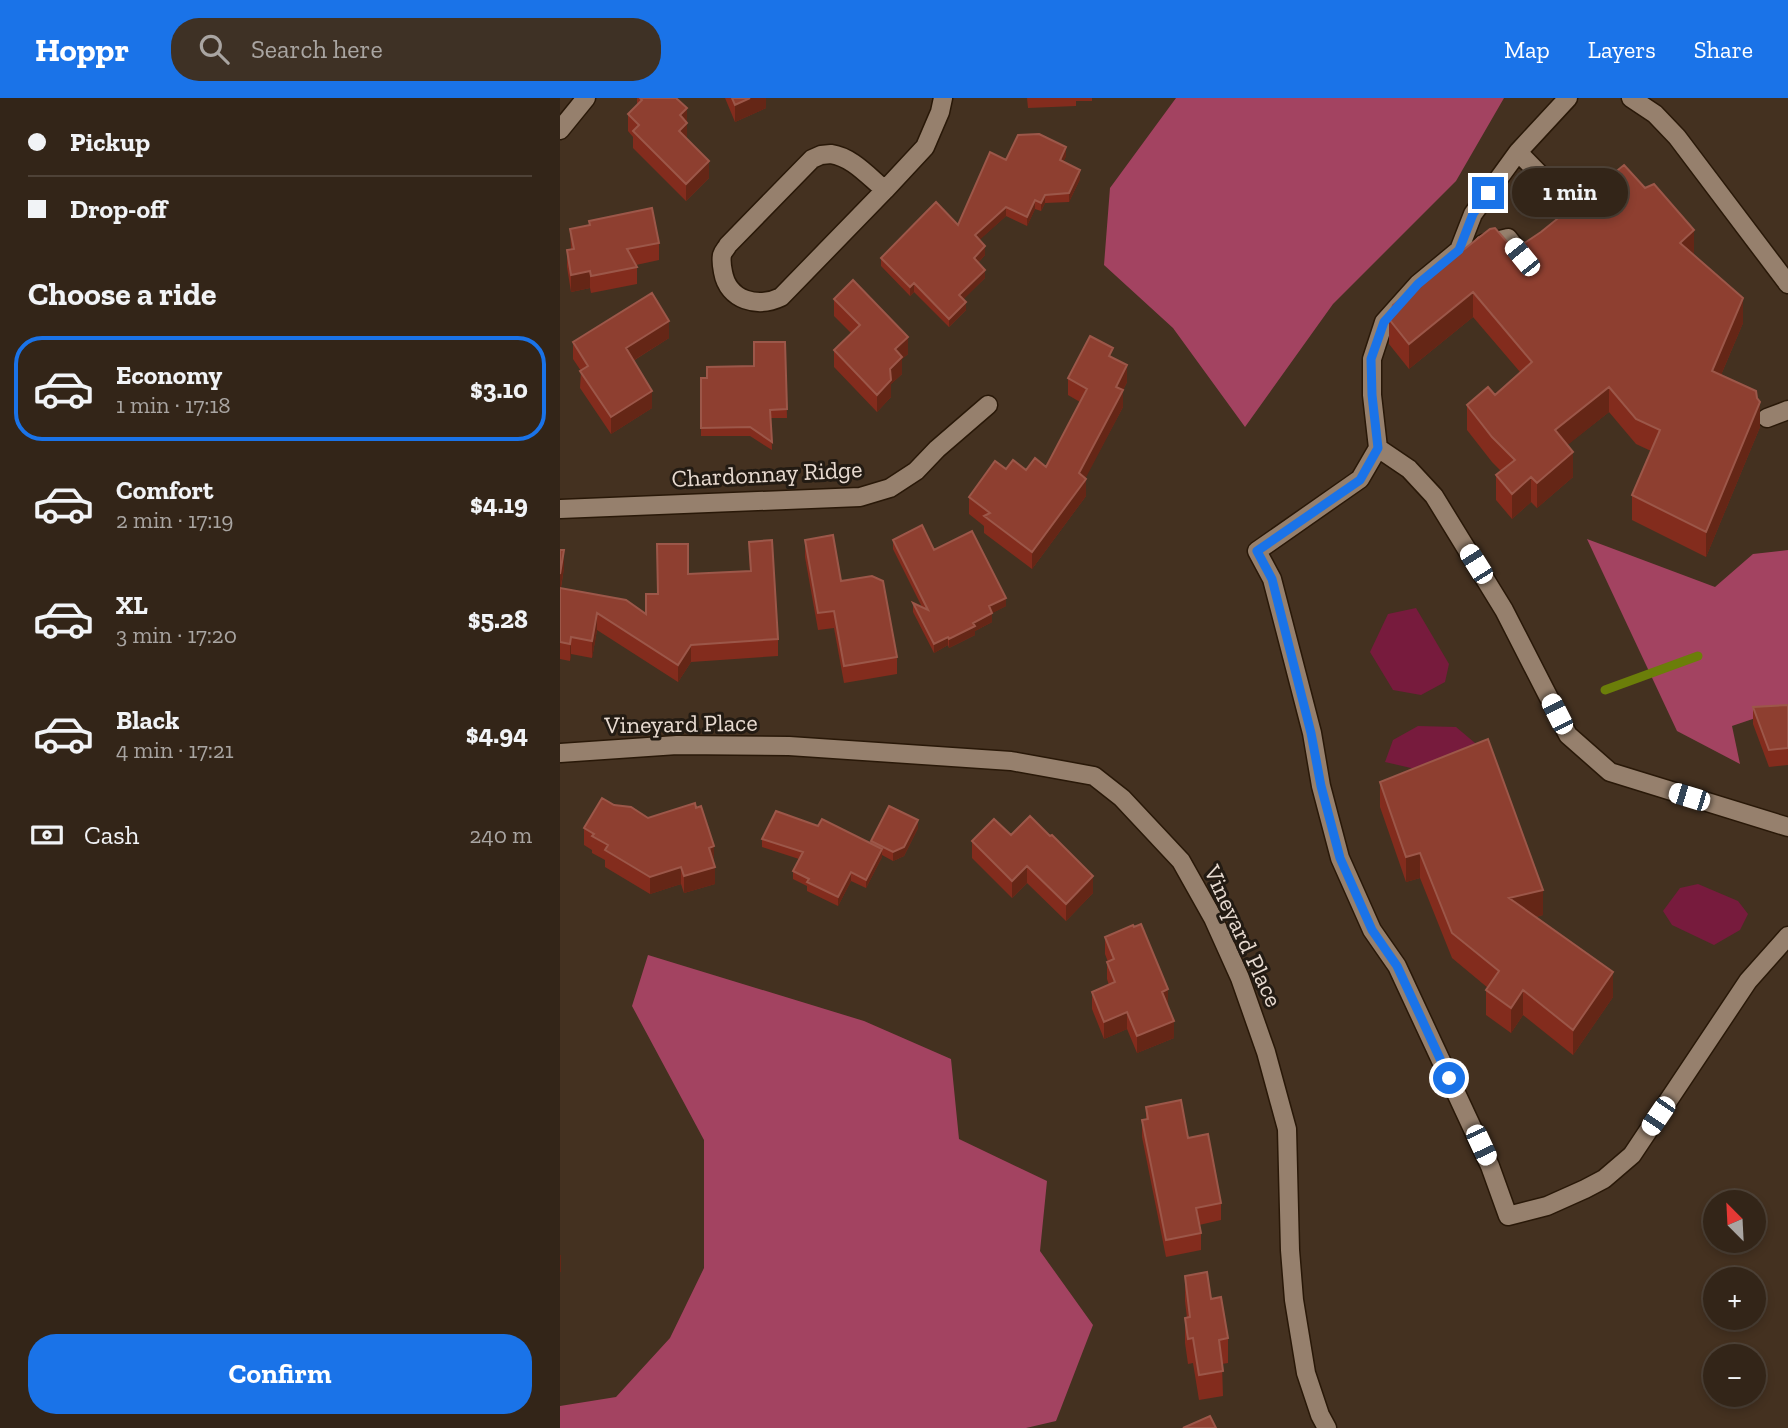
<!DOCTYPE html>
<html lang="en">
<head>
<meta charset="utf-8">
<style>
	:root { --surface:#332518; --page:#3e3125; --text:#f1f3f6; --muted:#a9a5a2; --line:#4e4237; --accent:#1a73e8 }
	body { margin:0; font-family:"Zilla Slab",serif; background:var(--page); color:var(--text); height:100vh; display:flex; flex-direction:column; font-size:26px; white-space:nowrap }
	* { box-sizing:border-box; margin:0 }
	p { font-size:23px; color:var(--muted) }
	.icon { flex:none; width:38px; height:38px; fill:none; stroke:currentColor; stroke-width:2; stroke-linecap:round; stroke-linejoin:round }
	.map { position:relative; flex:1; overflow:hidden }
	.panel { display:flex; flex-direction:column; background:var(--surface); width:560px }
	.panel>* { flex:none }
	.guide { display:grid; align-content:center; height:154px; padding:0 28px; background:var(--surface) }
	.needle { width:46px; rotate:336deg }
	.buttons { position:absolute; left:1143px; top:1092px; display:grid; gap:14px }
	.buttons a { display:grid; place-items:center; width:63px; height:63px; border-radius:50%; background:var(--surface); box-shadow:0 4px 10px #0003,0 0 0 2px var(--line); font-size:35px }
	.end { position:absolute; width:32px; height:32px; margin:-16px; border:9px solid #1a73e8; background:#fff; box-shadow:0 0 0 4px #fff }
	.from { border-radius:50% }
	.bubble { position:absolute; height:49px; border-radius:24px; background:var(--surface); box-shadow:0 4px 10px #0003,0 0 0 2px var(--line); font-size:23px; font-weight:800; line-height:49px; text-align:center }
	.car { position:absolute; width:21px; height:42px; margin:-21px -10px; border-radius:9px; box-shadow:0 0 5px 2px #0007; background:linear-gradient(#fff 24%,#345 0 40%,#fff 0 76%,#345 0 86%,#fff 0) }
	.guide b { display:flex; align-items:center; gap:24px; height:66px; font-size:26px }
	.guide b+b { border-top:2px solid var(--line) }
	.guide i { width:18px; height:18px; background:var(--text) }
	ul { padding:0; list-style:none }
	li { display:flex; align-items:center; gap:21px; height:105px; margin:0 14px 10px; padding:0 14px; border:4px solid transparent; border-radius:28px }
	li div { flex:1 }
	li b { display:block; font-size:26px }
	li em { font-style:normal; font-weight:800 }
	li.active { border-color:var(--accent) }
	li>.icon { width:63px; height:63px; stroke-width:1.5 }
	h2 { padding:0 28px; font-size:32px; line-height:84px }
	.pay { display:flex; align-items:center; gap:18px; height:77px; padding:0 28px; font-size:26px }
	.pay p { margin-inline-start:auto }
	.action { display:flex; gap:14px; margin-top:auto; padding:14px 28px }
	.action a { flex:1; height:80px; border-radius:28px; background:var(--accent); color:#fff; font-size:28px; font-weight:800; line-height:80px; text-align:center }
	header { display:flex; align-items:center; gap:42px; box-sizing:border-box; height:98px; padding:0 35px; background:var(--accent); color:#fff }
	header strong { font-size:33px }
	nav { display:flex; gap:38px; margin-inline-start:auto; font-size:24px }
	.search { width:490px; height:63px; background:var(--page); display:flex; align-items:center; gap:18px; box-sizing:border-box; padding:0 24px; border-radius:28px; color:var(--muted); font-size:26px }
	main { display:flex; flex:1; min-height:0 }
	.map>svg:first-child { display:block }
</style>
</head>
<body>
<header>
<strong>Hoppr</strong>
<div class="search"><svg class="icon" aria-label="search" viewBox="0 0 24 24"><circle cx="10" cy="10" r="6"/><path d="M15 15l6 6"/></svg>Search here</div>
<nav><a>Map</a><a>Layers</a><a>Share</a></nav>
</header>
<main>
<section class="panel">
<div class="guide">
<b><i class="from"></i>Pickup</b>
<b><i></i>Drop-off</b>
</div>
<h2>Choose a ride</h2>
<ul>
<li class="active"><svg class="icon" aria-label="car" viewBox="0 0 24 24"><path d="M5 17H2v-5l4-1 3-4h7l3 4 3 1v5h-3M9 17h6M6 11h13"/><circle cx="7" cy="17" r="2"/><circle cx="17" cy="17" r="2"/></svg><div><b>Economy</b><p>1 min · 17:18</p></div><em>$3.10</em></li>
<li><svg class="icon" aria-label="car" viewBox="0 0 24 24"><path d="M5 17H2v-5l4-1 3-4h7l3 4 3 1v5h-3M9 17h6M6 11h13"/><circle cx="7" cy="17" r="2"/><circle cx="17" cy="17" r="2"/></svg><div><b>Comfort</b><p>2 min · 17:19</p></div><em>$4.19</em></li>
<li><svg class="icon" aria-label="car" viewBox="0 0 24 24"><path d="M5 17H2v-5l4-1 3-4h7l3 4 3 1v5h-3M9 17h6M6 11h13"/><circle cx="7" cy="17" r="2"/><circle cx="17" cy="17" r="2"/></svg><div><b>XL</b><p>3 min · 17:20</p></div><em>$5.28</em></li>
<li><svg class="icon" aria-label="car" viewBox="0 0 24 24"><path d="M5 17H2v-5l4-1 3-4h7l3 4 3 1v5h-3M9 17h6M6 11h13"/><circle cx="7" cy="17" r="2"/><circle cx="17" cy="17" r="2"/></svg><div><b>Black</b><p>4 min · 17:21</p></div><em>$4.94</em></li>
</ul>
<div class="pay"><svg class="icon" aria-label="cash" viewBox="0 0 24 24"><path d="M3 7h18v10H3z"/><circle cx="12" cy="12" r="2"/></svg>Cash<p>240 m</p></div>
<div class="action"><a>Confirm</a></div>
</section>
<div class="map">
<svg width="1228" height="1330" viewBox="0 0 1228 1330">
	<rect width="100%" height="100%" fill="#443120"/>
	<path fill="#771b3d" d="M856,510l33,56 -4,18 -24,13 -28,-5 -23,-38 18,-38z
		M858,628l38,1 19,16 2,23 -40,8 -52,-12 8,-22z
		M1138,786l40,17 10,13 -8,16 -26,15 -42,-20 -9,-14 17,-23z"/>
	<path fill="#a34361" d="M616,0h328l-48,83 -123,123 -88,123 -72,-99 -69,-63 6,-77z
		M1027,441l128,48 38,-33 35,-4v157l-56,19 8,38 -63,-33z
		M88,857l216,66 87,38 8,80 88,42 -7,70 53,74 -37,96 -30,7h-466v-22l56,-9 54,-59 34,-70v-128l-72,-134z"/>
	<g fill="none" stroke-linecap="round" stroke-linejoin="round">
		<path stroke="#6b7e09" stroke-width="9" d="M1045,592l93,-34"/>
		<defs>
			<path id="minor" d="M1008,0l-50,54 -45,62 -14,36 -41,34 -34,38 -12,37v36l6,53 -18,31 -103,72 15,28 40,154 9,53 19,72 32,72 25,36 93,200 18,50 39,-10 38,-17 19,-10 28,-24 116,-174 40,-45
				M1071,0l24,16 22,23 111,147
				M0,32l26,-32
				M958,54l43,44
				M271,56c21,3 37,22 54,36l-104,107c-23,11 -53,4 -58,-25 -1,-5 -2,-12 -1,-17 1,-4 4,-6 6,-10l84,-86 9,-4z
				M325,92l40,-43 15,-35 3,-14
				M923,146l25,-6 14,18
				M1207,320l21,-8
				M818,350l31,21 25,27 70,114 64,125 42,37 178,55
				M0,411l300,-12 30,-9 26,-17 21,-22 51,-44
				M0,655l117,-8 112,1 222,15 83,15 28,22 59,63 32,57 27,60 26,74 21,77 3,121 4,50 12,73 14,42 7,13"/>
		</defs>
		<use href="#minor" stroke="#291808" stroke-width="21"/>
		<use href="#minor" stroke="#96806d" stroke-width="18"/>
	</g>
	<path fill="#832c1d" d="M77,0h39l11,24v17l22,39 -23,23 -53,-53v-11l-5,-6v-17l9,-9z
		M165,0h41v10l-31,14z
		M467,0h65v3h-16v5l-48,2z
		M506,58l-3,6 17,17 -11,23 -24,1 -4,8 -6,-2 -8,17 -21,-10 -27,24 6,15 -7,8 7,15 -22,21 3,11 -17,17 -35,-35 -4,4 -29,-30v-8l77,-33 48,-65z
		M29,123l70,22v17l-23,5 1,2v17l-46,9 -1,-5 -19,4 -4,-25v-17h4l-1,-21 19,-4z
		M954,152l180,5 49,68 -22,52 39,52 -54,130 -74,-37v-25l19,-44 -15,-7 -27,-32 -42,33 6,32 -36,31 -6,-6 -19,17 -16,-19v-25l5,-4 -9,-9 -25,-32v-25l28,-10 25,-23 -47,-55 -64,52 -20,-25v-25z
		M274,201l74,55 -6,5v15l-11,10v13l-14,15 -43,-45v-17l17,-17 -17,-17z
		M109,240l-36,23 19,47 -41,26 -31,-46 1,-17 -8,-12v-17z
		M225,244l2,76h-16l1,32 -22,-14h-49v-58h6l47,-12z
		M553,260l14,24 -4,8v17l-38,71 1,18 -54,73 -48,-36v-7l-15,-12v-17l37,-28 20,1 20,-3 34,-65 -12,-7v-17z
		M245,442l36,41 56,76v17l-53,9 -10,-55 -16,2 -13,-73z
		M333,442l41,10 72,56 -14,7v9l-17,9v4l-26,13 -1,-3 -14,8 -21,-41v-9l9,4 -29,-58z
		M189,444l29,97v17l-87,6 -13,20 -81,-52 -5,28 -21,-4 -1,7 -10,-2v-109l4,18 -3,20 85,26 12,-20 -1,-50 31,30 62,-3z
		M1228,607v60l-19,2 -16,-43v-17z
		M820,684l163,133 -7,2 77,80 -40,58 -50,-40 -12,18 -25,-18v-25l2,-2 -36,-30 -32,-80 -14,4 -26,-75z
		M54,707l100,58 1,21 -31,9 -3,-9 -31,10 -45,-27v-7l-13,-7v-3l-8,-5v-17z
		M258,728l53,17v-2l47,-13 -14,28 -11,5 -11,-6v2l-16,31 -15,-7 -13,25 -31,-15v-5l-14,-7v-8l6,-12 -37,-12v-8z
		M451,737l82,58 -27,28 -39,-38 -15,15 -40,-40v-17z
		M545,839l63,69 6,32 -37,15 -10,-24 -23,10 -12,-30v-17l17,-7 -2,-6v-17h1l-3,-8z
		M586,1009l42,31 33,65v17l-22,5 2,8v17l-35,7 -24,-120v-17h4z
		M625,1178l26,23 17,39v25l-6,1 1,32 -24,4 -6,-37 -5,1 -3,-21v-25h2l-2,-17z"/>
	<path fill="#652616" d="M190,0h16v10l-31,14v-17z
		M127,10v32l-8,8 1,-33z
		M506,49v9l-6,13v-9z
		M149,63v17l-23,23v-17z
		M520,72v9l-11,23v-9z
		M485,97v8l-4,8v-8z
		M475,102v9l-8,17v-9z
		M446,109v9l-31,28v-9z
		M1134,132v25l-14,-12z
		M425,148v9l-11,12v-9z
		M425,172v8l-26,26v-9z
		M30,173v17l-19,4v-17z
		M354,185v9l-4,4v-9z
		M913,194v25l-64,52v-25z
		M1183,200v25l-31,73v-25z
		M406,204v8l-17,17v-8z
		M109,223v17l-43,27v-17z
		M348,239v17l-6,5v15l-11,10v13l-14,15v-17l13,-26 5,-20z
		M567,267v17l-4,8v17l-41,78 4,-6v17l-54,73v-17l47,-79 37,-86z
		M1049,289v25l-54,43v-25z
		M92,293v17l-41,26v-17z
		M1200,304v25l-54,130v-25z
		M1013,354v25l-36,31v-25z
		M971,379v25l-19,17v-25z
		M4,452v18l-4,23v-17z
		M446,500v8l-17,9v-9z
		M37,515v17l-5,28v-17z
		M432,515v9l-17,9v4l-26,13v-9l24,-16z
		M11,539v17l-1,7v-17z
		M388,539v8l-14,8v-9z
		M131,547v17l-13,20v-17z
		M358,722v8l-14,28 -11,5v-9z
		M154,748v17l-5,-15z
		M322,751v8l-16,31v-8z
		M860,755v25l-14,4v-25z
		M467,768v17l-15,15v-17z
		M121,769v17l-31,10v-17z
		M155,769v17l-31,9v-17z
		M291,774v9l-13,25v-9z
		M533,778v17l-27,28v-17z
		M983,792v25l-34,8v-25z
		M1053,874v25l-40,58v-25z
		M608,891v17l-6,3v-17z
		M963,892v25l-12,18v-25z
		M567,914v17l-23,10v-17z
		M614,923v17l-37,15v-17z
		M0,1157h1v17h-1z"/>
	<path fill="#8e3f30" stroke="#9c5749" stroke-width="2" d="M80,0h36l11,10 -7,7 7,8 -8,8 30,30 -23,23 -53,-53 6,-6 -11,-11 14,-14z
		M172,0h18l-15,7z
		M479,36l27,13 -6,13 20,10 -11,23 -24,2 -4,8 -6,-3 -8,17 -21,-10 -31,28 10,11 -11,12 11,12 -26,25 7,7 -17,17 -35,-36 -4,4 -29,-29 55,-56 22,23 32,-73 16,8 12,-25z
		M1064,67l21,23 9,-4 40,46 -14,13 63,55 -31,73 44,20 1,7 3,4 -54,130 -74,-37 28,-65 -24,-11 -27,-32 -54,43 18,22 -36,31 -6,-6 -19,17 -16,-19 19,-15 -23,-23 -25,-32 21,-18 7,8 37,-33 -59,-70 -64,52 -20,-25 4,-14 97,-76 5,-1 19,22 27,-18z
		M92,110l7,35 -32,6 10,18 -46,9 -1,-5 -19,4 -4,-25 7,-1 -4,-20 20,-4 -1,-4z
		M293,182l55,57 -13,12 7,8 -12,12 1,11 -14,15 -43,-45 26,-25 -26,-26z
		M92,195l17,28 -43,27 26,43 -41,26 -31,-46 8,-5 -15,-24z
		M530,238l23,12 -4,8 18,9 -11,22 7,3 -44,83 7,6 -54,73 -48,-36 6,-3 -21,-16 26,-36 11,8 7,-9 13,10 9,-12 11,9 41,-78 -19,-11z
		M194,244h31l2,67 -17,1 2,32 -22,-15 -49,1v-50h6v-11l47,-1z
		M362,427l12,25 38,-19 34,67 -17,8 3,7 -19,10 2,3 -26,13 -1,-2 -14,7 -21,-41 15,7 -35,-70z
		M273,437l8,46 31,-5 11,5 14,76 -53,9 -10,-55 -16,2 -13,-73z
		M212,442l6,99 -87,6 -13,20 -81,-52 -5,28 -21,-4 -1,7 -10,-2v-54l66,12 20,14v-20h12l-1,-50h31v30l63,-3 -2,-29z
		M0,452h4l-4,24z
		M1228,607v43l-19,2 -16,-43z
		M928,641l55,151 -34,8 104,74 -40,58 -50,-40 -12,18 -25,-18 13,-19 -47,-38 -32,-80 -14,4 -26,-75z
		M42,700l12,7 17,2 17,11 47,-15 1,5 5,-2 13,40 -5,2 6,19 -31,9 -3,-9 -31,10 -45,-27 3,-5 -16,-9 2,-2 -10,-6z
		M329,708l29,14 -14,27 -11,5 -22,-11z
		M216,713l42,15 4,-7 60,30 -16,31 -15,-8 -13,25 -31,-15 2,-3 -16,-8 10,-19 -41,-13z
		M470,718l20,20 2,-1 41,41 -27,28 -39,-38 -15,15 -40,-40 22,-22 17,16z
		M581,826l27,65 -6,3 12,29 -37,15 -10,-24 -23,10 -12,-30 23,-10 -8,-20 7,-3 -9,-22 28,-12 1,2z
		M621,1002l7,38 20,-4 13,69 -25,5 5,25 -35,7 -24,-120 6,-1 -2,-12z
		M647,1174l4,27 10,-2 7,41 -9,2 4,31 -24,4 -6,-37 -5,1 -3,-21 5,-1 -5,-41z
		M650,1318l6,12h-33z"/>
	<g fill="none" stroke-linecap="round" stroke-linejoin="round">
		<path stroke="#1a73e8" stroke-width="9" d="M889,980l-52,-112 -25,-36 -32,-72 -19,-72 -10,-53 -39,-154 -15,-28 103,-71 18,-32 -6,-53 -1,-36 13,-37 34,-38 41,-34 14,-36 15,-21"/>
	</g>
	<g text-anchor="middle" stroke-width="6" stroke-linejoin="round" paint-order="stroke">
		<g font-size="24" fill="#e8dbd1" stroke="#231b13">
			<text transform="translate(207 376) rotate(-3)" y="8">Chardonnay Ridge</text>
			<text transform="translate(121 626) rotate(-1)" y="8">Vineyard Place</text>
			<text transform="translate(683 838) rotate(65)" y="8">Vineyard Place</text>
		</g>
	</g>
</svg>
<div class="buttons">
<a><svg class="needle" viewBox="-14 -14 28 28"><path d="M0-13l5 13h-10z" fill="#e53935"/><path d="M0 13l5-13h-10z" fill="#a9a5a2"/></svg></a>
<a>+</a>
<a>−</a>
</div>
<i class="end from" style="left:889px;top:980px"></i>
<i class="end" style="left:928px;top:95px"></i>
<div class="bubble" style="left:952px;top:70px;width:116px">1 min</div>
<i class="car" style="left:962px;top:159px;rotate:321deg"></i>
<i class="car" style="left:916px;top:466px;rotate:328deg"></i>
<i class="car" style="left:997px;top:616px;rotate:333deg"></i>
<i class="car" style="left:1129px;top:699px;rotate:287deg"></i>
<i class="car" style="left:1098px;top:1018px;rotate:214deg"></i>
<i class="car" style="left:921px;top:1047px;rotate:155deg"></i>
</div>
</main>
</body>
</html>
